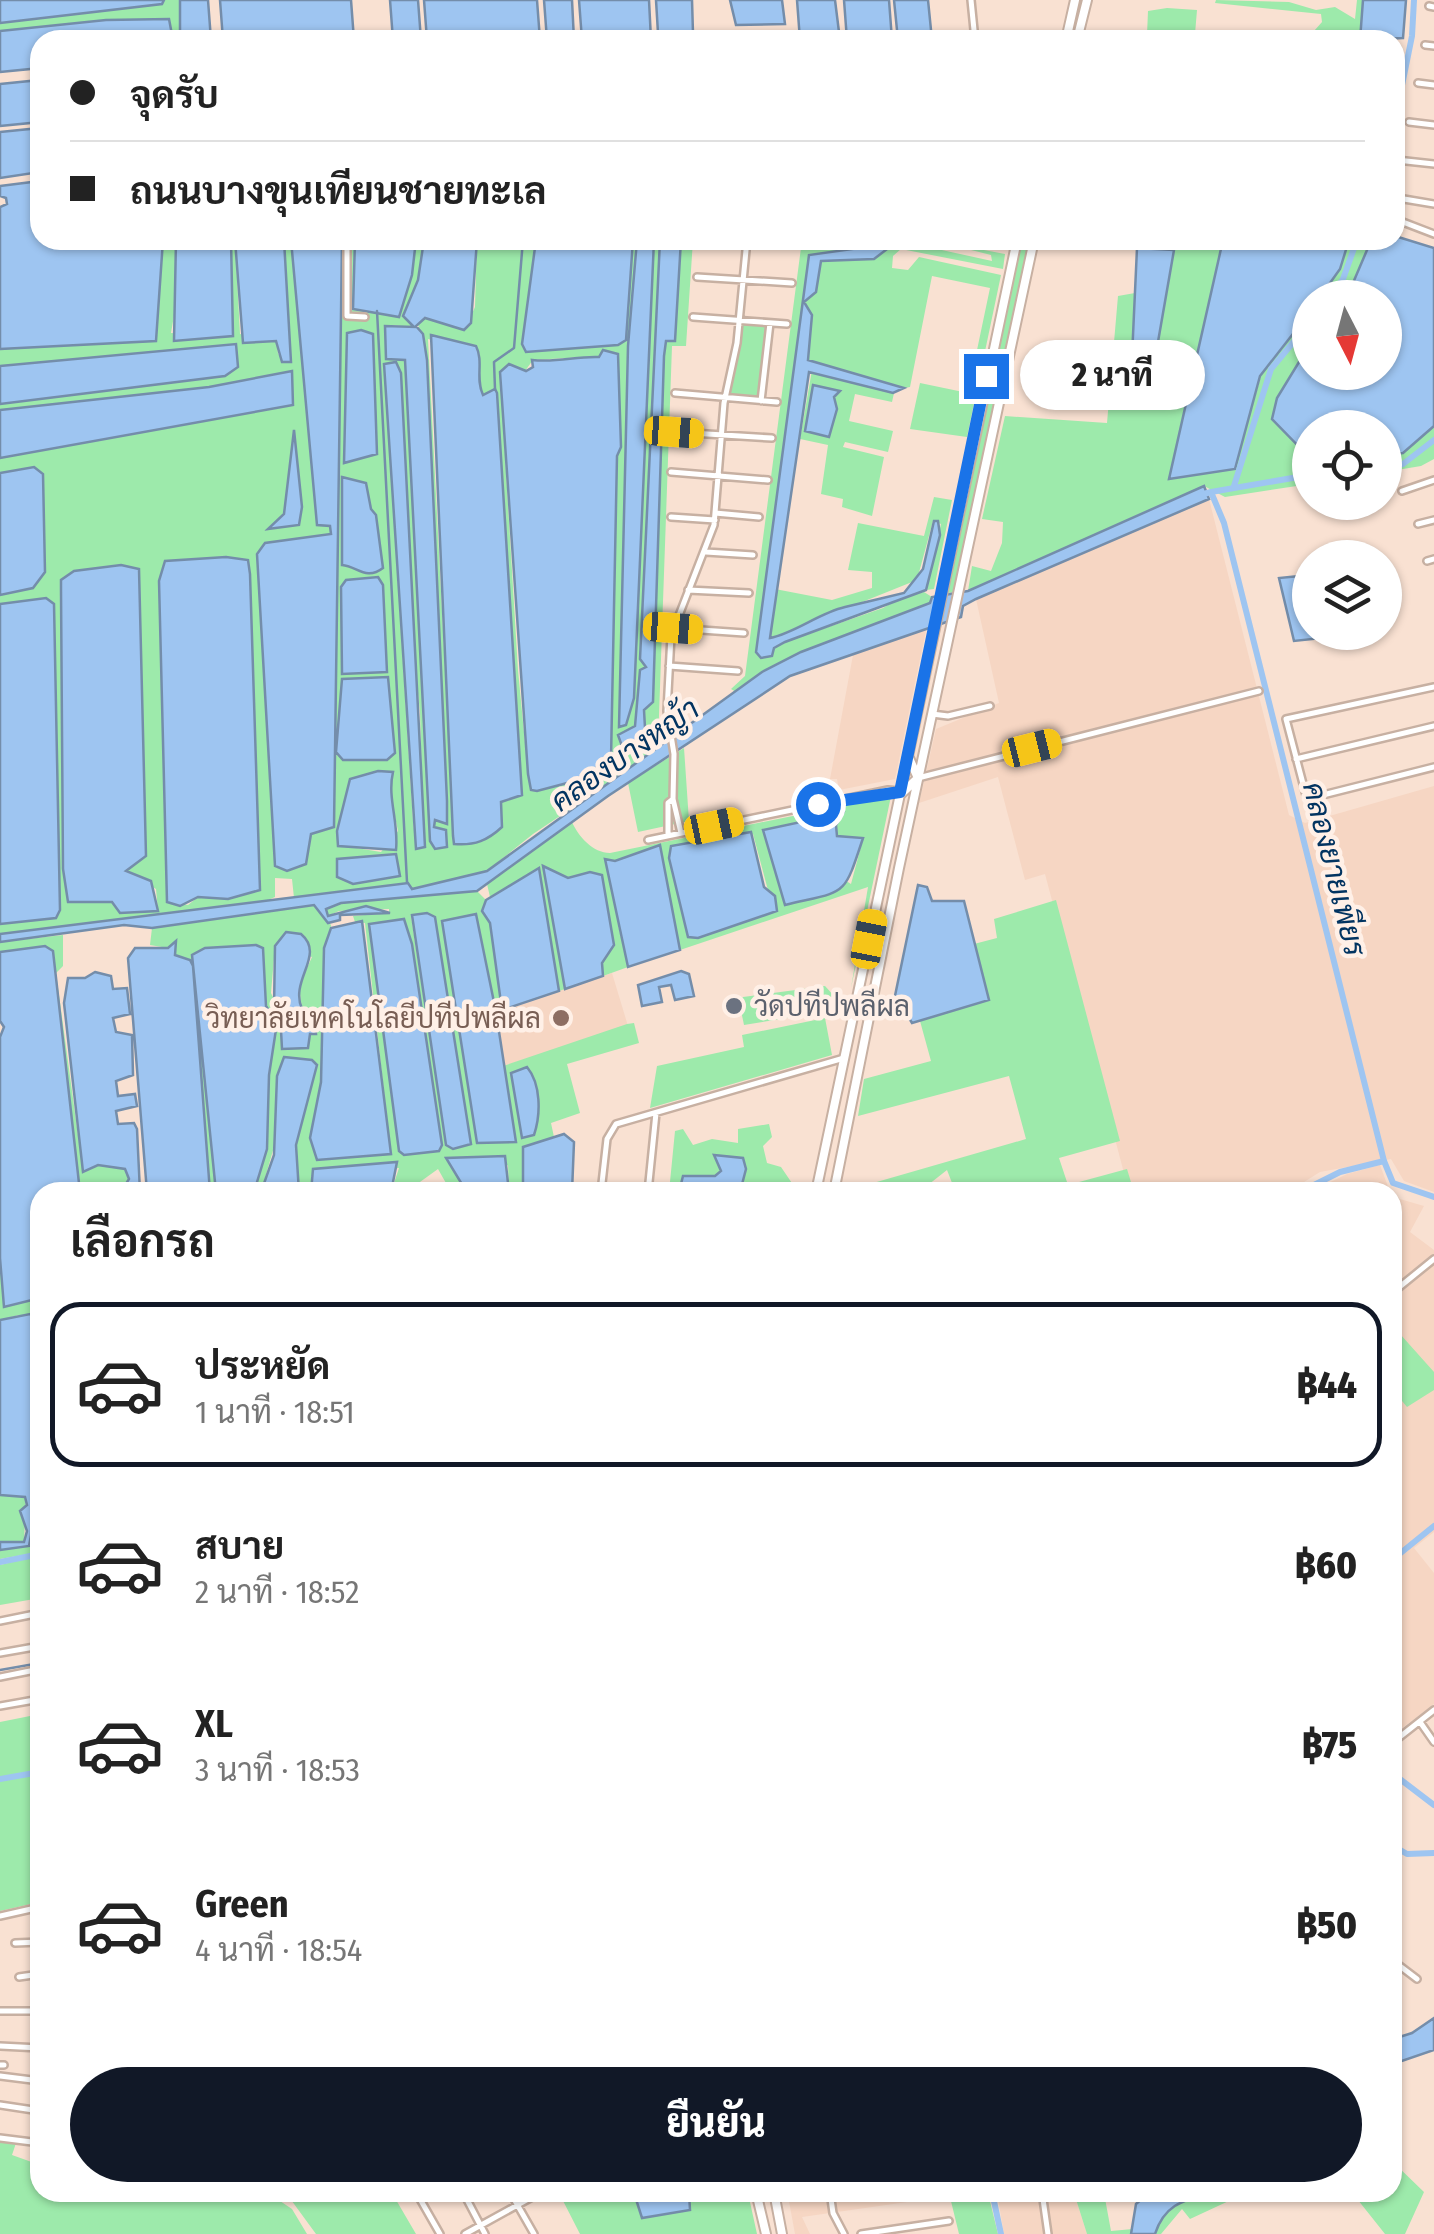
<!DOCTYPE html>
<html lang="th">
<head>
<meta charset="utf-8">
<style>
	:root { --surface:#fff; --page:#f6f6f6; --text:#222; --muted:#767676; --line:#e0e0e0; --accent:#111827 }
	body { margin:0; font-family:"Fira Sans Condensed",Sarabun,sans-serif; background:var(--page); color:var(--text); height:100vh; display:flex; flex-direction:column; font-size:38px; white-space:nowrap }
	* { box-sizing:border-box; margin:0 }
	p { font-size:32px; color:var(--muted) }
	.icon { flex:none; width:55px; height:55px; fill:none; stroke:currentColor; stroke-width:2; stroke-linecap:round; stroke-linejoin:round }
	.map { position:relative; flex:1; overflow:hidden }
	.side { position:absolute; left:30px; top:1182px; width:1372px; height:1020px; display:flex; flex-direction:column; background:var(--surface); border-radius:30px; box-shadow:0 2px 8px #0004 }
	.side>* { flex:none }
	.top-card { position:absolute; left:30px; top:30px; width:1375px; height:220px; border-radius:30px; box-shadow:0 2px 8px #0004; display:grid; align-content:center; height:220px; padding:0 40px; background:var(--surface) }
	.needle { width:65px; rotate:174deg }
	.tools { position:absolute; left:1292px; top:280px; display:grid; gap:20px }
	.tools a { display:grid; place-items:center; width:110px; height:110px; border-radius:50%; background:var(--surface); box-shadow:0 2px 8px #0004; font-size:50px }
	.end { position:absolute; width:45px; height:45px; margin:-22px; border:12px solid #1a73e8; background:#fff; box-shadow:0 0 0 5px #fff }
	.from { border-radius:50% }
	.bubble { position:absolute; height:70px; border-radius:35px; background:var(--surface); box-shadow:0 2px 8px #0004; font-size:32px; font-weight:800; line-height:70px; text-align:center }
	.car { position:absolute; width:30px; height:60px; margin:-30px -15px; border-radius:12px; box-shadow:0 0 8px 2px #0007; background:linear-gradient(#f5c518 24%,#345 0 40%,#f5c518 0 76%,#345 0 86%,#f5c518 0) }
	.top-card b { display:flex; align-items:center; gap:35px; height:95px; font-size:38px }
	.top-card b+b { border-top:2px solid var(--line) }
	.top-card i { width:25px; height:25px; background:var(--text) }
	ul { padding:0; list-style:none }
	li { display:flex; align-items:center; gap:30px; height:165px; margin:0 20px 15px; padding:0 20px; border:5px solid transparent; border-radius:30px }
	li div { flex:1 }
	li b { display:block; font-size:38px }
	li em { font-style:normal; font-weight:800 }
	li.selected { border-color:var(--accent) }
	li>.icon { width:90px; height:90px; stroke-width:1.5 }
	h2 { padding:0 40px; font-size:45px; line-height:120px }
	.button { display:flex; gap:20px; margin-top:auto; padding:20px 40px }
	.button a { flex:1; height:115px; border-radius:60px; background:var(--accent); color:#fff; font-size:40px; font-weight:800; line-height:115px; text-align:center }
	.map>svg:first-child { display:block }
</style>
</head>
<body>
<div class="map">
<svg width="1434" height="2234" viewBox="0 0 1434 2234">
	<rect width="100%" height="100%" fill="#f9e1d2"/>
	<path fill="#f6d6c3" d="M1209,499l80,316 16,8 129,-37v406l-30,-11 -13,-22 -71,13 -32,20h-159l-84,-318 -20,6 -27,-103 -79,26 17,-74 63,-26 -23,-104z
		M927,626l-32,153 -56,11 -2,-11h-7l23,-124z
		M612,973l16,53 -125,40 -7,-54z
		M1380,1165l10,27h-80l37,-18z
		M1393,1197l31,9 -14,26 24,18v282l-20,16 20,25v131l-41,31z
		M811,2192h138v4l-147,21 8,17h-15l-7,-38z
		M997,2193h77l13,41h-83z"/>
	<path fill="#9deaab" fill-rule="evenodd" d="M164,0h16v40h-7l-5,-21 -62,1 -106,11v-8l161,-19z
		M1216,0l73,2 27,8 19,-3 20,12 2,-19h6l-3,40h-54l16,-18 -1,-8 -106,-11z
		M1167,8l30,2 -2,24 21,6 -69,-5 1,-24z
		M163,240h13l2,52 -7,41 62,3 -2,-96h4l5,94 37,7 1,13 13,8 -7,-122h7l26,285 13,1 1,9 -65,8 40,320 5,-29 23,-8 8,-586h13l-2,69 59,-34 4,-35h8l-6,40 -15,35 12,13 -22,-3 -7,4 1,30 18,1 25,481 5,8 11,-2 -3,-18 -10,-1 2,-8 11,4 1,-23 -20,-441 -10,-40 8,-2 40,12 10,-23 2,-67h59l-14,104 4,7 92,-6 8,-5 7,-100h4l-9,106 -8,381 6,-3 3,-18 11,-131 13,-325 1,-10h6l-19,418 5,10 -11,58 -17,10 5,13 22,-3 -1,-36 9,-9 11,-345 2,-16h9l6,-100h12l-7,106h-14l-14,398 -8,12 -117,78 -46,37 -76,18 -4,-6 -113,15 -2,-19 -17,-1v19l-7,3 -268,34v-10l56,-6 4,-8 -6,-306 -8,-6 -46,6v-146l291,-87 -82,16 -209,23v-6l225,-28 -225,-10v-17l156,-8zM347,333l26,1 4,120 -33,8zM428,339l52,15 -3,26 6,15h7l32,399 -22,8 -16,34 -30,8zM618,355l3,92 -4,9 -6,303 -40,23 -34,9 -9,-17 -10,-104 -18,-298 9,-7 16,6 8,-11zM384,365l36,347 4,135 -8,1 -3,-27zM294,435l8,72 -3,17 -29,5 14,-15zM343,477l23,6 16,85 -40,-4zM139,570l7,286 -20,15 30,18 2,22 -46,-9h-43l-6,-33 -1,-289zM250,574l10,316 -32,9 -30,-2 -10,8 -21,-4 -8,-320zM378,771l11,17 9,43 -17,21 -43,-7 -1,-14 14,-52z
		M802,240h115l2,5 73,16 -1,-6 -60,-15 74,14 -2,15 -102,-20 -8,7 -1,12 16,2 11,-13 82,18 -34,162 -57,-8 10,-46 48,10 22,-105 -58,-12 -22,111 -6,1 -96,-28 4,-45 -8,-13 12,-10 5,-31 53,-2 10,-16 -75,12 -53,397 127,-44 22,-13 19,-3 8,5 -1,6 -169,69 -26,20 -5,-3 14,-13z
		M1022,240h9l-76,352 -8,1z
		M1186,240h37l-53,239 65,-10 26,-93 49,-64v32l-38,75 38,39v26l-85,13 -21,-11 -236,105 4,-25 19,5 11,-28 1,-21 -21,-3 23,-103 102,7 11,-127 17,-3 -4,86 20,2 23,-131 10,-1z
		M1349,240h23l-25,57 -27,1 20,-29z
		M743,323l25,2 -10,74 -30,-4z
		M812,370l82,23 -2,9 -37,-8 -6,27 44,10 -5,21 -43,-10 -2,5 41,10 -12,59 -30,-9 1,-8 -22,-5 7,-49 -28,-6z
		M1434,426v33l-13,7 -36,6v-16l18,-3z
		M934,497l18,3 -18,89 -8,1 15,-66 -8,-3 -16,59 -147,59 5,-50 57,11 40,-12v-16l-24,-2 10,-47 66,13z
		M684,748l5,73 -51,11 -10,-49z
		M891,796l-40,192 17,-101 -188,63 -21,-105 -44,16 3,64 10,42 -25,9 -13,-104 -22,6 -25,-11 22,122 -6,2 -20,-122 -49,28 -3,-13 85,-62c6,14 21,31 38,31zM831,815l5,21 27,3 -12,45 -87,-54zM753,834l16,60 -98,-47z
		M477,891l9,9 -4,11 8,12 12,87 -6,2 -20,-97 -33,6 72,220 -12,-75 124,-42 7,-1 5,20 -72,21 13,49 -29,10 3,14 -31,10v45h-14l-1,-27 -42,26 4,1h-19l-13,-23 -25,18v5h-22l8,-24 -88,8v16h-12l-3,-47 17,-64 -36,-5 1,57 -17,59h-7l13,-43 2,-74 8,-52 -11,-17 -3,-57 -8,-4 -63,11 24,236h-6l-17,-226 -18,-11 1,-13 -8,6 -18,-3 2,-17 162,-23 17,20 -10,157 -11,55 7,23 74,-6 -26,-231 -10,-1 -2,-6 36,-3v-4l-50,2 -11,5 -2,-7 15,-6zM411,916l23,1 37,227 -25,1zM404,919l8,25 30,200 -38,11 -5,-4 -30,-227zM275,946l37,11 -13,29 3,23 12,2 -6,37 -26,1 -2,-37 -9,-19z
		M1056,900l64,241 -61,17 9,27 59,-16 7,23h-175l4,-3 -9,-1 -7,-18 -28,22h-77l184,-53 -17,-63 -151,40 6,-37 67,-18 -11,-40 69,-21 -15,-56 23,-6 -3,-19z
		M63,935v31l-7,7 27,199 15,-7 27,4 4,10 -8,13h-41l-27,-241 -8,-5 -45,6v-10z
		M825,986l10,11 -6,14 -85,14 -5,-24 4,-4z
		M825,1018l7,37 -182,53 7,-42 87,-19 -2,-12z
		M769,1124l3,13 -9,9 4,17 14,4 17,25h-58l6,-23 -31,-13 6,14 -6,6 -32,1 -4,15h-10l6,-61 8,-2 10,16 19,-6 26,4v-14z
		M0,1258l4,48 36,-8v254l-40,7v-9l29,-5 2,-10 -12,-220 -19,5z
		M1392,1325l42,47v18l-27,17 -14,-17z
		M9,1494l17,3 -2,45h-24v-47z
		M40,1555v43l-40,7v-40z
		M40,1714v188l-40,9v-189z
		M0,2140l16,3 -4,12 28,10v27l228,1 24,16 15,25h-307z
		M1393,2162l31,30 -19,42h-20l-31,-39 38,-3z
		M286,2193h106l24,41h-100z
		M559,2193h189l9,41h-177z
		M949,2193h39l10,41h-39z
		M1074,2193h30l7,38 22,-2 -2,5h-44z
		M1208,2193h38l-56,26 -8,-10 -21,25h-6c9,-28 26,-33 53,-41z"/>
	<path fill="#9ec5f1" stroke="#748daa" stroke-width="2.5" d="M0,0h164l-2,4 -162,19z
		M180,0h28l3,40h-31z
		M220,0h131l3,40h-131z
		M390,0h28l3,40h-28z
		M424,0h113l3,40h-113z
		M544,0h28l2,40h-27z
		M579,0h70l2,40h-69z
		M692,0l1,33h-35l-2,-33z
		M730,0h52l3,24 -49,1z
		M797,0h38l5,40h-40z
		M844,0h45l3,40h-45z
		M894,0h34l4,40h-34z
		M1363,0h43l-3,38 -43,2z
		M169,19l4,21h-133v28l-40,4v-41l106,-11z
		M40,80v42l-40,4v-42z
		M40,128v44l-40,6v-46z
		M40,181v59h123l-7,101 -156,8v-142l7,-3 -1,-6 -6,-2v-10z
		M1395,236l39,12v178l-31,27 -18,2v-27h-75v30l-38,-39 5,-21 33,-54v28h75v-74l-38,-1 23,-54 25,-3z
		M176,240h55l2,96 -59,5z
		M235,240h49l7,122h-9l-6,-21 -33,2z
		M291,240h51l-8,587 -23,7 -5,30 -19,7 -12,-5 -18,-312 8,-11 66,-9 -1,-8 -13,-1z
		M355,240h61l-4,35 -13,42 -46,-8z
		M424,240h53l-6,83 -7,7 -39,-12 -9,8 7,8 4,26 20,441v23l-12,-4 -1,7 12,3 1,17 -12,2 -5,-8 -25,-481 -19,-1 -1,-33 29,1 -11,-11 15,-36z
		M536,240h97l-7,100 -8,5 -92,7 -4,-8z
		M637,240h17l-20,458 -8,27 -7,2 9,-381z
		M660,240h21l-6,101h-9l-2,15 -11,346 -9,8 2,36 -23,3 -5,-14 17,-9 5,-56 6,-3 -6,-8z
		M1223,240h126l-9,29 -20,28 -10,1v14l-50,64 -25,93 -66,10z
		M895,243l-21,16 -53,2 -5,31 -12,10 8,13 -4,45 96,28 -11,5 -84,-21 -39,266c25,-5 49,-25 75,-31 21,-5 38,-9 59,-14l19,-24 11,-48h4l2,14 -14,55 -141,52 -11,6 -2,8 -11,2 -5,-6 53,-397z
		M1137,248l37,2 -23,132 -20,-3z
		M361,330l12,4 4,120 -33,9 3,-130z
		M431,335l45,11c8,16 -1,32 7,49l12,-6 2,4 25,402 -21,7 1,25c-14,13 -27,19 -48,17l-1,-8z
		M236,344l2,23 -13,9 -225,28v-38z
		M603,350l15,4 3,93 -4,9 -6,303 -40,23 -34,9 -6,-1 -3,-16 -28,-402 9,-8 17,7 7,-4 -1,-7c26,3 43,-4 67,-3z
		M396,362l5,11 24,474 -9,2 -32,-485z
		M292,371l1,34 -293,53v-48l209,-23z
		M813,385l27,6 -6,6 3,12 -8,28 -24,-6z
		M294,430l8,77 -3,18 -31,4 16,-15z
		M34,467l9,7 2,98 -12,16 -33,7v-122z
		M342,477l24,6 5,26 5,6 7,53c-17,13 -26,-2 -41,-3z
		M1204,486l5,13 -233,100 -13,7 -2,11 -171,59 -182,120 -131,95 -136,12 -15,6 2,7 38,-10 24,7 -50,2v5l-12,3 -14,-18 -162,23 -28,-3 -124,17v-8l408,-51 4,6 75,-18 275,-199 39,-20 129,-49 2,-6 36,-6z
		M226,557l22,3 2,14 10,316 -32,9 -30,-2 -18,9 -13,-4 -8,-321 6,-20z
		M121,565l18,4 7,287 -20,15 25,10 7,30 -38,2 -8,-11h-44l-5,-33 -2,-278v-11l13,-9z
		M1310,575v57l59,1 -75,8 -15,-63z
		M378,577l5,8 4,87 -45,2 -1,-87 5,-7z
		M46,598l8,6 6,306 -4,8 -56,6v-320z
		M388,677l7,76 -8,7h-44l-7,-8 6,-73z
		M378,771l15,1c-6,26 6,50 3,78l-58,-4 -1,-15 13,-52z
		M843,813l-7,12 1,11 26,2c-20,61 -16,52 -78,67l-22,-75z
		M751,832l13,55 11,9 2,15 -79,27 -10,-1 -19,-79 2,-12z
		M660,845l20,105 -52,17 -23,-108 10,2z
		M396,854l4,22 -47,8 -16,-7v-18z
		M543,866l25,12 22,-6 12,3 12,70 -12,18 1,13 -38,13z
		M539,868l20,123 -57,19 -12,-87 -8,-12 4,-11z
		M918,885l9,2 5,14h32l25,99 -77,23 -6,-10 -15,2z
		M427,913l8,4 36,227 -18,5 -7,-4 -34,-230z
		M476,914l20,98 20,130 -39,1 -35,-222z
		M404,919l8,25 30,201 -3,6 -35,4 -5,-4 -30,-227z
		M362,921l29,233 -74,6 -7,-22 11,-56 3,-134 7,-20z
		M286,932l15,2c25,21 -12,46 1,75l12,2 2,23h-6l-2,14 -26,1 -2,-37 -6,-3 1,-63z
		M176,941l-1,14 15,5 3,6 17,226h-63l-19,-234 7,-10h33z
		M256,945l7,3 3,58 11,17 -8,52 -2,74 -13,43h-38l-24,-237 13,-7z
		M45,946l8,5 27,241h-40v106l-36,9 -4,-49v-221l4,-10 -4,-6v-69z
		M681,971l8,3 5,22 -19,4 -4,-15 -12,2 3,15 -20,4 -4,-21z
		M95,972l16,4 2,13 14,-1 3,26 -17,4 3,14 16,3 1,40 -17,6 2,15 17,-2 2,12 -21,5 2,13 16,-1 3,6 3,63h-19l8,-13 -4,-10 -27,-4 -15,7 -19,-169 4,-25h17z
		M284,1057l28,3 5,5 -21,80 3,47h-38l13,-37 3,-79z
		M527,1067c14,17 14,47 7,68l-12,3 -11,-65z
		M564,1134l10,8 -2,50h-49v-45z
		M714,1155l29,3 3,11 -6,23h-61l4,-16h32l6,-5z
		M505,1156l4,36 -43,-1 -20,-33z
		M397,1162l-6,30h-80l2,-23z
		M30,1314l7,8 2,17 -8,196 -2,11 -29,4v-8h24l3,-11 -7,-20 7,-6 -2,-8 -25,-2v-175z
		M1434,2018v32l-41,14v-25l19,-6z
		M634,2193h55l1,17 -48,8z
		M1149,2193v-1l59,1c-27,8 -44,13 -53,41h-24l5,-30z"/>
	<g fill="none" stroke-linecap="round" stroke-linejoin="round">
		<path stroke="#748daa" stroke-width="2.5" d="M377,311l30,571
			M495,389l-1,-27 20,-14 9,-108
			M0,1670l40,-7"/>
		<path stroke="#9ec5f1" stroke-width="6" d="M1395,120l17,-84 2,-36
			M1329,298l14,-19 14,-39
			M1385,466l18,-2 31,-24
			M1234,486l37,-117 39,-47
			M1211,492l99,-17
			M1200,495l11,-3 13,31 160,638 9,22 41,14
			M1300,1192l40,-20 44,-11
			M1392,1560l42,-34
			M0,1562l40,-8
			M1392,1773l42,32
			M0,1779l40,-7
			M1392,1845l15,9 27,-1
			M992,2192l9,42"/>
		<defs>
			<path id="street" d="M971,0l4,40
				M1429,6l5,1
				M1425,45l9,1
				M1418,83l16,2
				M1409,122l25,3
				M1397,160l37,4
				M1398,198l36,6
				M1395,219l39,15
				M347,240v76l18,1
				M744,240l52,3
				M697,277l95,6
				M693,317l94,7
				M675,393l102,9
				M761,401l9,-78
				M675,432l97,6
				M671,472l97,8
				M1402,491l32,-11
				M715,513l44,4
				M671,517l44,3
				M1418,524l16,-4
				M706,552l47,3
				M1427,561l7,-2
				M688,590l61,3
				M673,628l71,5
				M669,666l69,5
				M1434,687l-148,32 21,80 127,-32
				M932,714l16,2 42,-10
				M1296,759l138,-33
				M918,778l341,-87
				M681,833l-8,-34 1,-45 -7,-43 4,-75 43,-111 10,-122 13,-60 10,-103
				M668,835v-32l5,-4
				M648,840l240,-50 11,1
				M601,1192l6,-53 9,-15 228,-66
				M648,1192l8,-79
				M1392,1293l42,-34
				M0,1621l40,-8
				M0,1653l40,-7
				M0,1677l40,-8
				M0,1706l40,-7
				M1420,1722l14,20
				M1392,1743l42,-33
				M0,1916l40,-9
				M15,1943l25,-1
				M1392,1960l25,19
				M19,1977l21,-3
				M0,2011h40
				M0,2046l40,2
				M0,2065h4
				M0,2076l40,5
				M0,2105l40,6
				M0,2138l40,5
				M416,2192l24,42
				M463,2192l22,42
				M510,2192l24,42
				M830,2192l3,21 11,21
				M1042,2192l6,42
				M1102,2192l1,4
				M465,2234l76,-42
				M861,2234l88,-13"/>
			<path id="secondary" d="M1066,40l9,-40
				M1077,40l10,-40
				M901,794l17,-16 -9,-20
				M816,1192l201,-952
				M834,1192l65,-324 135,-628
				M756,2192l10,42
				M774,2192l8,42"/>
		</defs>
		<use href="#street" stroke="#c7b0a2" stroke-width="10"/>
		<use href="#secondary" stroke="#c7b0a2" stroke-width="12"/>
		<use href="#street" stroke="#fff" stroke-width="5"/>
		<use href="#secondary" stroke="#fff" stroke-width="8"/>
	</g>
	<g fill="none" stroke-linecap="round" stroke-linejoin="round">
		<path stroke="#1a73e8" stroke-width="12" d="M818,804l82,-12 86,-416"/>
	</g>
	<circle fill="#6b7280" stroke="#fff0e7" stroke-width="4" cx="734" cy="1006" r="10"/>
	<circle fill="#8d6e63" stroke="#fff0e7" stroke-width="4" cx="561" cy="1018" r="10"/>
	<g text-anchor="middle" stroke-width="9" stroke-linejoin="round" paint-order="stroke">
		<g font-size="28" fill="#5b616d" stroke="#fff0e7" text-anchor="start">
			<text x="754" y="1016">วัดปทีปพลีผล</text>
		</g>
		<g font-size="28" fill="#785e54" stroke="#fff0e7" text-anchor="end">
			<text x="541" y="1028">วิทยาลัยเทคโนโลยีปทีปพลีผล</text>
		</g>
		<g font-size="30" font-style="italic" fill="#023461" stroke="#fff0e7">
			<text transform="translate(625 755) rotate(-35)" y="10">คลองบางหญ้า</text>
			<text transform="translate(1334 869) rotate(76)" y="10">คลองยายเพียร</text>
		</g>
	</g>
</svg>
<div class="tools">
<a><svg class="needle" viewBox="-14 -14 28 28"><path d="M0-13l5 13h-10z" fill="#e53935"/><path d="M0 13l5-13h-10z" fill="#767676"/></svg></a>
<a><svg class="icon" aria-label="locate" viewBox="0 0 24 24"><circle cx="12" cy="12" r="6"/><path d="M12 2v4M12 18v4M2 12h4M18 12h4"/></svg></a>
<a><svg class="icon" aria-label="layers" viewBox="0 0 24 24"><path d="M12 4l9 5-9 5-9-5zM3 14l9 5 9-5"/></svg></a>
</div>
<i class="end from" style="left:818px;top:804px"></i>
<i class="end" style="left:986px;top:376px"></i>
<div class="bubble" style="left:1020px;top:340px;width:185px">2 นาที</div>
<i class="car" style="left:674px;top:432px;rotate:94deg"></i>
<i class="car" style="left:673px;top:628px;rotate:94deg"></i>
<i class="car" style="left:1032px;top:748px;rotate:76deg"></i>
<i class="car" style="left:714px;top:826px;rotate:78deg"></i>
<i class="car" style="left:869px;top:939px;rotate:11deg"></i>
<div class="top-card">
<b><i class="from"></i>จุดรับ</b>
<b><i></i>ถนนบางขุนเทียนชายทะเล</b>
</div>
<section class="side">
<h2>เลือกรถ</h2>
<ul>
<li class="selected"><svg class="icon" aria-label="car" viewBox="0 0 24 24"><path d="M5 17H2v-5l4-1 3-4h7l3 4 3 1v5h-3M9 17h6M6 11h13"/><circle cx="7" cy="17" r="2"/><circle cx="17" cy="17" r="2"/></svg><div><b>ประหยัด</b><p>1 นาที · 18:51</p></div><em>฿44</em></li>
<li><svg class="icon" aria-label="car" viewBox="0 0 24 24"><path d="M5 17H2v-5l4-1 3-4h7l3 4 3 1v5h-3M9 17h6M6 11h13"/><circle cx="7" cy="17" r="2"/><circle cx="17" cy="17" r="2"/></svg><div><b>สบาย</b><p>2 นาที · 18:52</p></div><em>฿60</em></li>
<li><svg class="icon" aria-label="car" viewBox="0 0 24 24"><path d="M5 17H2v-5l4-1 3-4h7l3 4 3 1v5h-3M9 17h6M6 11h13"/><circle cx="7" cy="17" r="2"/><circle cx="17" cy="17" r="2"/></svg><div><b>XL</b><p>3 นาที · 18:53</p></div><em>฿75</em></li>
<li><svg class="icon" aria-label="car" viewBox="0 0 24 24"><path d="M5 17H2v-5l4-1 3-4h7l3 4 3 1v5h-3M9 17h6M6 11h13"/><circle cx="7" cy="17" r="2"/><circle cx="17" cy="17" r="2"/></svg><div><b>Green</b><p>4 นาที · 18:54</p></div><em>฿50</em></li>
</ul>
<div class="button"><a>ยืนยัน</a></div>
</section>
</div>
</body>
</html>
